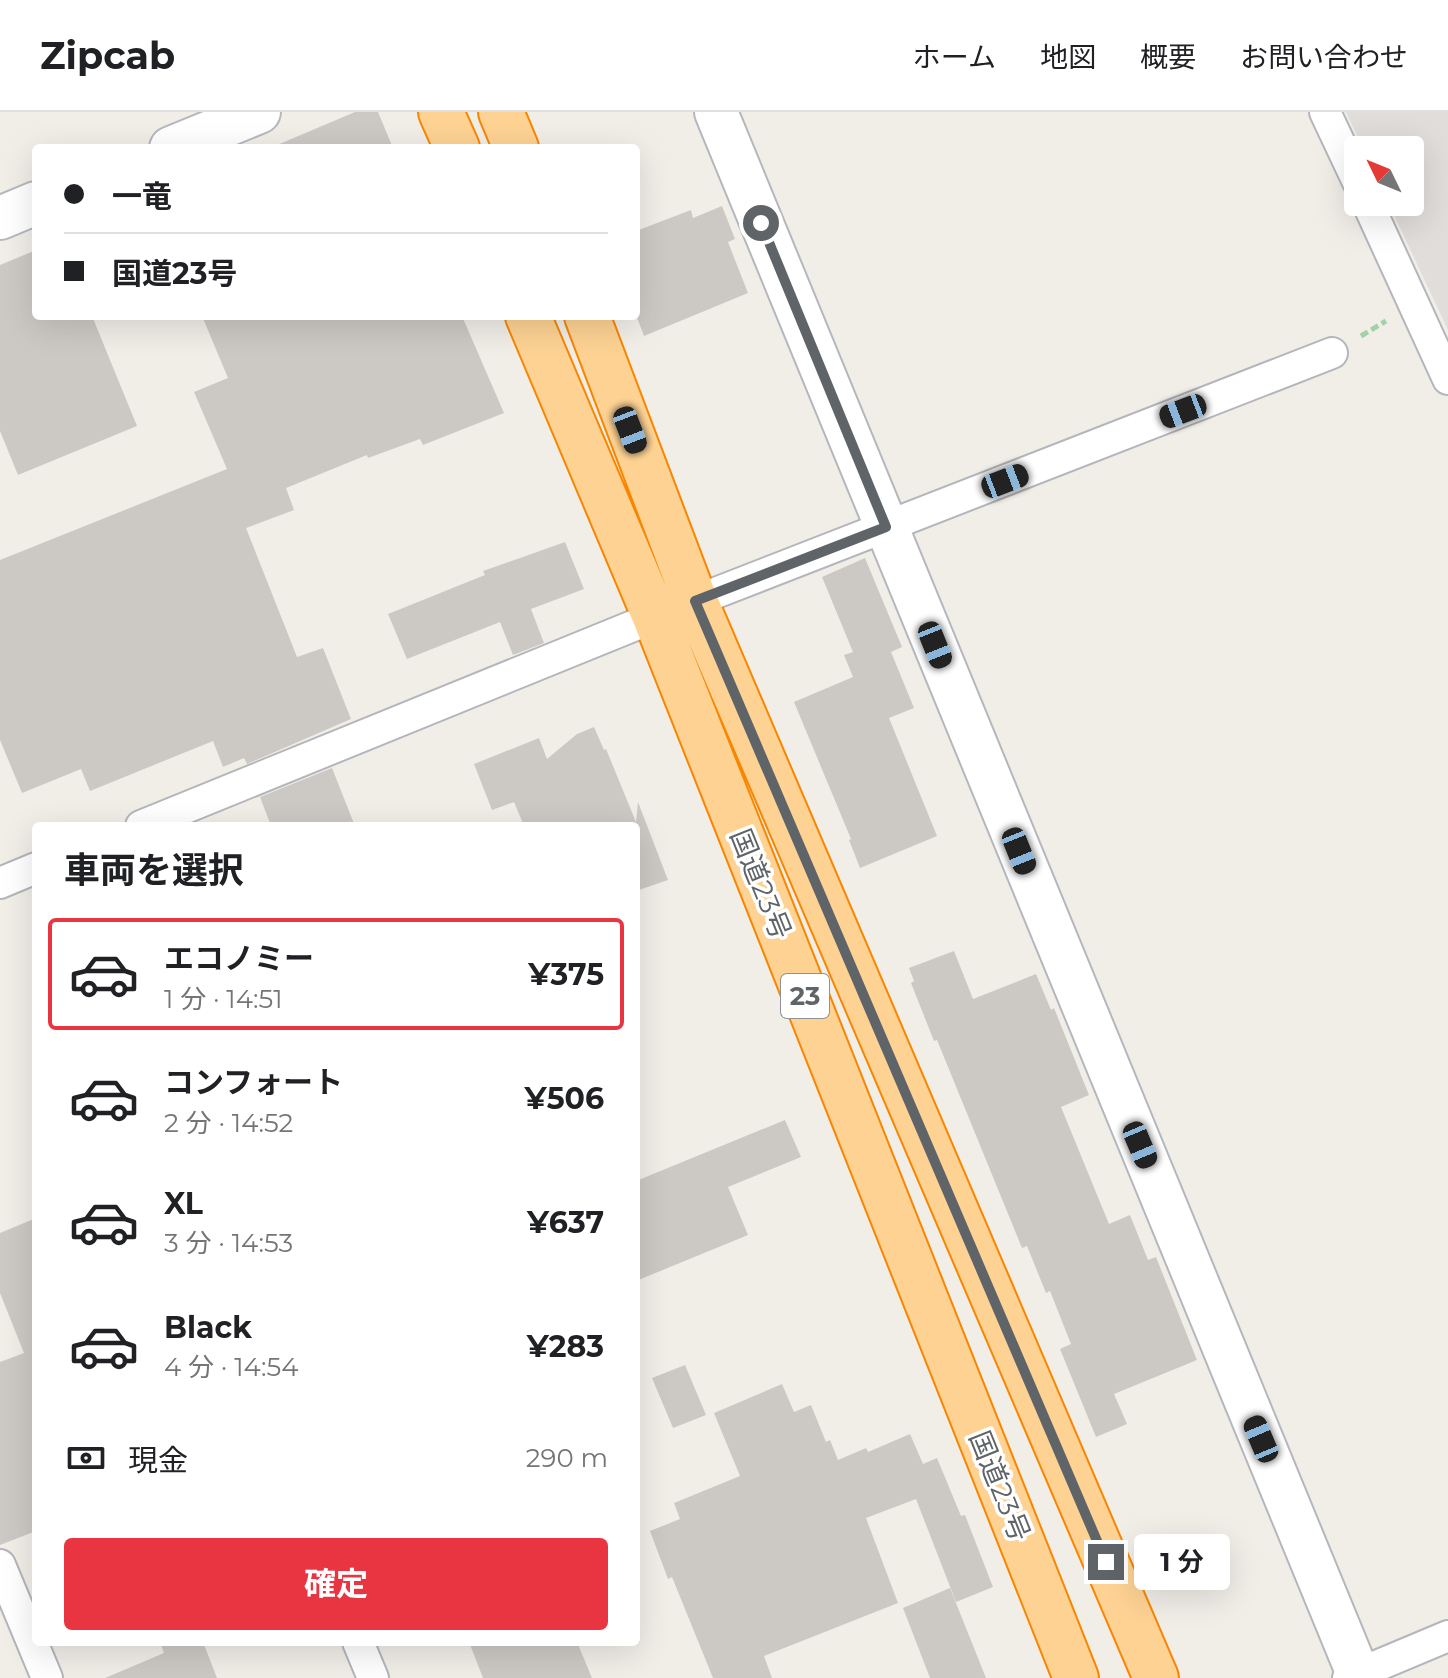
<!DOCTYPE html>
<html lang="ja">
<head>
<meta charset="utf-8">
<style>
	:root { --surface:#fff; --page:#f6f6f6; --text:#202124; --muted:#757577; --line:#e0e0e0; --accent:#e93542 }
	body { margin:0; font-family:Montserrat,"Noto Sans JP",sans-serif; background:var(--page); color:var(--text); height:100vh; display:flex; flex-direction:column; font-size:30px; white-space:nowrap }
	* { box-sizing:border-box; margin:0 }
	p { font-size:26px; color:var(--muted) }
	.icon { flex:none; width:44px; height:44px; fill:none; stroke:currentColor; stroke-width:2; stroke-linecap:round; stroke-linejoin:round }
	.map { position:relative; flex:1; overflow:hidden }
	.sheet { position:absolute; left:32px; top:710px; width:608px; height:824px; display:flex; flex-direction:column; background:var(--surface); border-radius:8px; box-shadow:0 8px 32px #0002 }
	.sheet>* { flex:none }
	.top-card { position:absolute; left:32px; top:32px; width:608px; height:176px; border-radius:8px; box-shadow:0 8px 32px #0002; display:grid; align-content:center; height:176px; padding:0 32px; background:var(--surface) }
	.needle { width:52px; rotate:313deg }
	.buttons { position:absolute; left:1344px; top:24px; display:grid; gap:16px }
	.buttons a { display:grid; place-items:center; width:80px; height:80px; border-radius:8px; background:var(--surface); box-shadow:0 8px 32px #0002; font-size:40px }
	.end { position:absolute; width:36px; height:36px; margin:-18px; border:10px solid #5f6468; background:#fff; box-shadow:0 0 0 4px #fff }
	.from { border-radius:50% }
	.bubble { position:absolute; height:56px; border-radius:8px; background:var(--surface); box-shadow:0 8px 32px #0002; font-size:26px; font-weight:700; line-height:56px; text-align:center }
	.car { position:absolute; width:24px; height:48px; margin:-24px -12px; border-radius:10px; box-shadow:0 0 6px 2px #0007; background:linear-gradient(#222 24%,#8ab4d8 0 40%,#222 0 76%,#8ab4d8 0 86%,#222 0) }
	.top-card b { display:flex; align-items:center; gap:28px; height:76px; font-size:30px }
	.top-card b+b { border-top:2px solid var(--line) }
	.top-card i { width:20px; height:20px; background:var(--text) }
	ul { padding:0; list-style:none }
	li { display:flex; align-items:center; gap:24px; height:112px; margin:0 16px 12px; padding:0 16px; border:4px solid transparent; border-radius:8px }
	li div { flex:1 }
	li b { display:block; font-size:30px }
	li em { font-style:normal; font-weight:700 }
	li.active { border-color:var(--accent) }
	li>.icon { width:72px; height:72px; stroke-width:1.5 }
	h2 { padding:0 32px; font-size:36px; line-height:96px }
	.pay { display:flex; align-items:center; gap:20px; height:88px; padding:0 32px; font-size:30px }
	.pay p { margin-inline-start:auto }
	.primary-button { display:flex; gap:16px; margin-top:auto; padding:16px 32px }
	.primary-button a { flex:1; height:92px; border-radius:8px; background:var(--accent); color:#fff; font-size:32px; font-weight:700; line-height:92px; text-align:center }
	header { display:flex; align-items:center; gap:48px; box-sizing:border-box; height:112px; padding:0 40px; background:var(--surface); border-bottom:2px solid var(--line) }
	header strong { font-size:38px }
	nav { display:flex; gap:44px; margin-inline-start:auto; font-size:28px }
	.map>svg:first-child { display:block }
</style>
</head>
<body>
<header>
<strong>Zipcab</strong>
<nav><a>ホーム</a><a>地図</a><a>概要</a><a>お問い合わせ</a></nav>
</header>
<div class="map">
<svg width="1448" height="1566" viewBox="0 0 1448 1566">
	<rect width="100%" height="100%" fill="#f1eee8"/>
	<path fill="#e0ddda" d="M1346,0h102v218l-60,-128h22v-52h-46z"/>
	<path fill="#ccc9c5" d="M355,0h23l15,36h-123z
		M722,94l13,33 -7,3 20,51 -104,43 -8,-21v-84l55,-21 2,8z
		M36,138v66h56l45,110 -119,49 -18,-44v-166z
		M202,204h260l42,97 -81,32 -3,-6 -52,19 -1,-3 -81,33 8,22 -48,18 51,129 26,-9 28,71 -104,45 -3,-6 -21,9 -10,-26 -123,50 -9,-22 -59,24 -22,-53v-180l227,-91 -33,-77 34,-14z
		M565,430l19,47 -53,20 13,34 -31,12 -13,-33 -93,37 -19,-45 97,-39 -2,-4z
		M865,446l37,89 -11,5 23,56 -25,10 48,118 -77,32 -11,-28 2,-1 -57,-137 59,-25 -9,-22 9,-3 -31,-75z
		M594,615l10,23 2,-1 30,73 2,-20 30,78 -32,11v-65h-112l-10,-24 -22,8 -18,-46 65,-26 8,21 30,-25z
		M332,656l23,58h-84l-11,-29z
		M954,839l19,48 63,-25 15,36 3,-2 35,87 -28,12 48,117 21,-9 18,45 8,-3 41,103 -83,34 13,30 -31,13 -36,-88 11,-5 -21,-53 -4,2 -19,-47 -5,2 -85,-208 -3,1 -23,-58 3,-2 -5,-13z
		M785,1008l16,37 -73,30 20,48 -112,46v-100z
		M36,1106v313l-36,14v-183l24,-9 -24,-60v-60z
		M685,1253l21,50 -33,13 -21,-50z
		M782,1272l12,28 17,-7 15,37 4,-2 8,20 28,-12 2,4 42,-18 13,30 14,-6 24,58 4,-1 28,72 -37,15 -40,-103 -50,19 32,85 -134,53 8,22h-59l-41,-101 -4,2 -18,-48 30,-12 -6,-16 66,-27 -26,-63z
		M950,1476l36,90h-56l-27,-70z
		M160,1530h43l14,36h-112l59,-25z
		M469,1530h108l15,36h-109z"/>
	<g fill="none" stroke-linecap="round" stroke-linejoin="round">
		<defs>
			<path id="street" d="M1325,0l33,70
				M1367,90l81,177
				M695,489l637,-248
				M141,714l514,-209
				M0,771l36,-15
				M0,1453l47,113
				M358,1530l15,36
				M1348,1566l100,-42"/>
			<path id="secondary" d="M716,0l642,1562
				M171,36l88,-36
				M0,106l36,-15"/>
			<path id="highway" d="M441,0l16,36
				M501,0l15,36
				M528,204l127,301 421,1061
				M587,204l108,285 461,1077"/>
		</defs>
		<use href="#street" stroke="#b3b6ba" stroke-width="34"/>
		<use href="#secondary" stroke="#b4b8bc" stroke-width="46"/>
		<use href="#highway" stroke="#f88601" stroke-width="48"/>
		<path stroke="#a2d1a7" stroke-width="5" stroke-dasharray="8 4" stroke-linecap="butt" d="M1361,224l25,-15"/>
		<use href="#street" stroke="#fff" stroke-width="30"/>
		<use href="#secondary" stroke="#fff" stroke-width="42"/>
		<use href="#highway" stroke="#fdd293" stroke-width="44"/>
	</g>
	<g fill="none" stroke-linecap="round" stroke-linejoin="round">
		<path stroke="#5f6468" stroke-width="10" d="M761,111l125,304 -191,74 411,961"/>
	</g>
	<g text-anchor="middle" stroke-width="7" stroke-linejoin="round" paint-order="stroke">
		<rect fill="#fff" stroke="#8f9295" stroke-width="2" x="781" y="862" width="48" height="44" rx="6"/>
		<g font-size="26" font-weight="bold" fill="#5f6468">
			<text x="805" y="893">23</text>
		</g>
		<g font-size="28" fill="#5f6468" stroke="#fff">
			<text transform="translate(761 772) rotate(68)" y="10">国道23号</text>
			<text transform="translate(1000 1374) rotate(68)" y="10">国道23号</text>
		</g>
	</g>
</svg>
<div class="buttons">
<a><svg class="needle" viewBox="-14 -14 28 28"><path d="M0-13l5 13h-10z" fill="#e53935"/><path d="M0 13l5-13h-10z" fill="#757577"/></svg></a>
</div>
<i class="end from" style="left:761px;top:111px"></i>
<i class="end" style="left:1106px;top:1450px"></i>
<div class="bubble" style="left:1134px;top:1422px;width:96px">1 分</div>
<i class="car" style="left:1183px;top:299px;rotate:249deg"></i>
<i class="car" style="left:630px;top:318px;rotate:159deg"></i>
<i class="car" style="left:1005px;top:369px;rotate:69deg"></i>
<i class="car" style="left:935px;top:533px;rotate:158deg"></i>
<i class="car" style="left:1019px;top:739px;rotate:158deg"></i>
<i class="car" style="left:1140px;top:1033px;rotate:157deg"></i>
<i class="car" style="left:1261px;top:1327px;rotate:337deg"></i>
<div class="top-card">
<b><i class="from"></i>一竜</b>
<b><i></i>国道23号</b>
</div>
<section class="sheet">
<h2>車両を選択</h2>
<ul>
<li class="active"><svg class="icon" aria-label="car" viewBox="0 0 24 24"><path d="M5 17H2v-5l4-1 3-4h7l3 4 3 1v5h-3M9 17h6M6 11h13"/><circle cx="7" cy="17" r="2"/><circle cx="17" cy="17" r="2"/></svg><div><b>エコノミー</b><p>1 分 · 14:51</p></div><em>¥375</em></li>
<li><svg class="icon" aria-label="car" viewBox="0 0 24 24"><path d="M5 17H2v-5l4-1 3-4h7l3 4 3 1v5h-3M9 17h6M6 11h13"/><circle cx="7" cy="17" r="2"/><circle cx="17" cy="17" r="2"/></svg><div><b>コンフォート</b><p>2 分 · 14:52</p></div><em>¥506</em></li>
<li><svg class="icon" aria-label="car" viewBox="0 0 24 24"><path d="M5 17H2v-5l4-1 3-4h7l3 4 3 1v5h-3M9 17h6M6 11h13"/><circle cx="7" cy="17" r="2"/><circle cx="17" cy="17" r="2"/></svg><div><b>XL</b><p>3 分 · 14:53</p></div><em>¥637</em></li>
<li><svg class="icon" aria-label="car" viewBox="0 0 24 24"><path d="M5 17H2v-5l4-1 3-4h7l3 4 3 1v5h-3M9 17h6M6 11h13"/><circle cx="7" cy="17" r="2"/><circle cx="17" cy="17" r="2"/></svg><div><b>Black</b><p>4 分 · 14:54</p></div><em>¥283</em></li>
</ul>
<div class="pay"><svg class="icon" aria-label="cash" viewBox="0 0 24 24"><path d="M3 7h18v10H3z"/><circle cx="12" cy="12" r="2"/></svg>現金<p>290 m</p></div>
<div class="primary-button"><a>確定</a></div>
</section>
</div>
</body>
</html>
